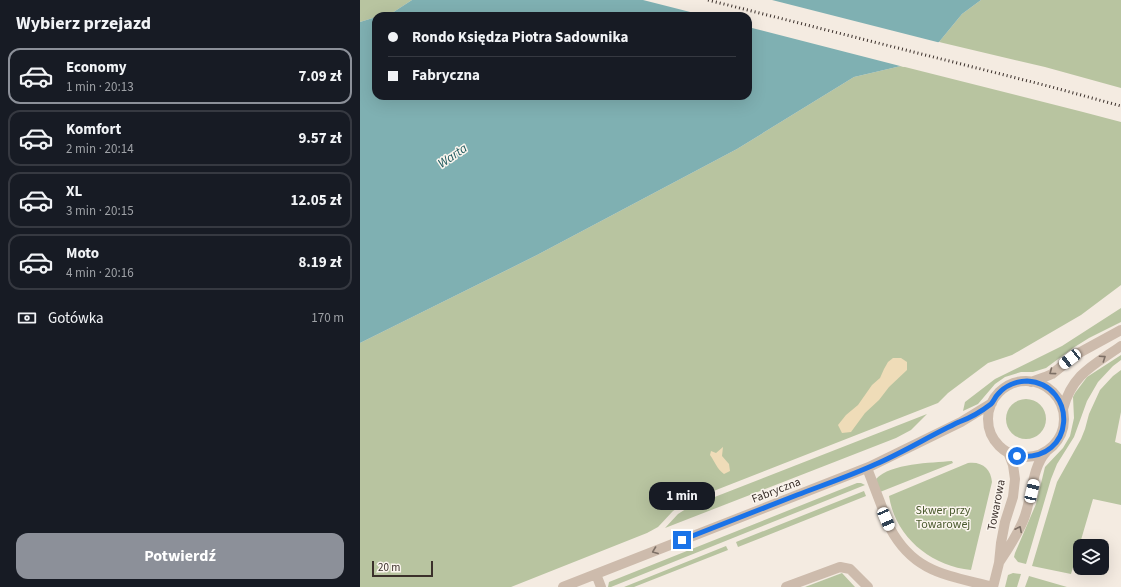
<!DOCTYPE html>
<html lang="pl">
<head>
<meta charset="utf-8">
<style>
	:root { --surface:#171b24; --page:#242831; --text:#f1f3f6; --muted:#9ea1a6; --line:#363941; --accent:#8c9099 }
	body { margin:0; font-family:"Source Sans 3",sans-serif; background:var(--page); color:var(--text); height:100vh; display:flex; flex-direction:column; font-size:15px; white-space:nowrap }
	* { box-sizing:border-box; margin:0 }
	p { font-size:13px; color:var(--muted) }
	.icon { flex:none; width:22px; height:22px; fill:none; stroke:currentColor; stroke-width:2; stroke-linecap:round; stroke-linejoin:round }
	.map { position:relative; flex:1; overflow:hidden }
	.side { display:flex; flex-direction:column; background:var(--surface); width:360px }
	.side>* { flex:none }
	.hud { position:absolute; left:12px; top:12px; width:380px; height:88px; border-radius:12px; box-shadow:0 4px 16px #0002; display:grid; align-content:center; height:88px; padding:0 16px; background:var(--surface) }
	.controls { position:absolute; left:713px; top:539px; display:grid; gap:8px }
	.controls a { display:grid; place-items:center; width:36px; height:36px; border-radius:8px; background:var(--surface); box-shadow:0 4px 16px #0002; font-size:20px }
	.scale { position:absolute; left:12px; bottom:10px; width:61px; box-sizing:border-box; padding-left:4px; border:2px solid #3b302b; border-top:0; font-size:11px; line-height:14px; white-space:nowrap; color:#3b302b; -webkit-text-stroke:3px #fbf5ee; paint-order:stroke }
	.end { position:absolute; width:18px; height:18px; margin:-9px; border:5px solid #1a73e8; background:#fff; box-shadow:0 0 0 2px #fff }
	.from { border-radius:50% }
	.bubble { position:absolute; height:28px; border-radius:12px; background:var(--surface); box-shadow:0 4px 16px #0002; font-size:13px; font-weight:700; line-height:28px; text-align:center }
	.car { position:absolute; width:12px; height:24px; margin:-12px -6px; border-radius:5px; box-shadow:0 0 3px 1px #0007; background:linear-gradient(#fff 24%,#345 0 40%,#fff 0 76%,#345 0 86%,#fff 0) }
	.hud b { display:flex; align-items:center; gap:14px; height:38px; font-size:15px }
	.hud b+b { border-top:1px solid var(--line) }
	.hud i { width:10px; height:10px; background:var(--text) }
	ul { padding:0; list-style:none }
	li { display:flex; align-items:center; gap:12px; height:56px; margin:0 8px 6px; padding:0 8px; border:2px solid var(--line); border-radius:12px }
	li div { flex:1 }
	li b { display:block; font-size:15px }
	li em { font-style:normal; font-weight:700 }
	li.current { border-color:var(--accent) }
	li>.icon { width:36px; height:36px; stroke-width:1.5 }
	h2 { padding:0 16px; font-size:18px; line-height:48px }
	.pay { display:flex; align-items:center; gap:10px; height:44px; padding:0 16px; font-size:15px }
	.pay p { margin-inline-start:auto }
	.primary-button { display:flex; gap:8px; margin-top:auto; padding:8px 16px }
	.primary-button a { flex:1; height:46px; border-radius:12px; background:var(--accent); color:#fff; font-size:16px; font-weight:700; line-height:46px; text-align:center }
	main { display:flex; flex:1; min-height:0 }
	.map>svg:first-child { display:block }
</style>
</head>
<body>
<main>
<section class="side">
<h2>Wybierz przejazd</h2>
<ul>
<li class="current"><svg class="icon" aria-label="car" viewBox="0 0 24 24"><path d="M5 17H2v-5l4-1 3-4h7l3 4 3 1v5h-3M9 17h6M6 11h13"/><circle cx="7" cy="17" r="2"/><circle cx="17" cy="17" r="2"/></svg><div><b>Economy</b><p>1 min · 20:13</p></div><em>7.09 zł</em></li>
<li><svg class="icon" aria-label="car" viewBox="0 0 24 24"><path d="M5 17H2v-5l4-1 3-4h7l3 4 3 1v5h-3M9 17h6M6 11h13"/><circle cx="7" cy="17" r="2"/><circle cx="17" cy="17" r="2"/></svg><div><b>Komfort</b><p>2 min · 20:14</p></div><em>9.57 zł</em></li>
<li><svg class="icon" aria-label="car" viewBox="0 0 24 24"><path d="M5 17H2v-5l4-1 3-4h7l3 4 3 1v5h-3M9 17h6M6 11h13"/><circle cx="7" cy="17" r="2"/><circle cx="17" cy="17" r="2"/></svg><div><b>XL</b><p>3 min · 20:15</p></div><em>12.05 zł</em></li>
<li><svg class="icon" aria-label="car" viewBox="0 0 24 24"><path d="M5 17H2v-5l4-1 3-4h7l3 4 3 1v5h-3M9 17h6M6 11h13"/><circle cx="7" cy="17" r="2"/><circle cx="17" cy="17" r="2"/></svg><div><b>Moto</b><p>4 min · 20:16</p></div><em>8.19 zł</em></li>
</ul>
<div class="pay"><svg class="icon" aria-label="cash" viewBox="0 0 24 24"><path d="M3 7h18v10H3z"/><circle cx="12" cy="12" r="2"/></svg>Gotówka<p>170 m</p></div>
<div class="primary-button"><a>Potwierdź</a></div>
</section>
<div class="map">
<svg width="761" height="587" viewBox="0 0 761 587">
	<rect width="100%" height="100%" fill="#f4ebe1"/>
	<path fill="#b8c4a0" d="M0,0h52l-20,13 -16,3v1l-16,5z
		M621,0h140v88l-76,-21 -106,-25 23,-28z
		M541,66l182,46 38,10v163l-40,30 -69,40 -24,8 -40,30 -10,10 -250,98 -15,10 -15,16 -11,6 -136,54h-151v-244l177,-88 200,-106 117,-72z
		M761,308v14l-32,16 -16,10 -27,20 -13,4h-12l-16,5 -10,7 -17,20 -15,7 2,-9 30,-23 67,-33z
		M761,355v5l-8,6 -15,16 -11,19 -13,36 -17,27 -6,15 -25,85 -8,-2 -4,-5 1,-4 21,-49 9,-37 18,-19 7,-12 4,-18 -1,-21 2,-4 12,-16z
		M761,370v42l-6,30 6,2v61l-28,-6 -22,75 -39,-8 25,-84 24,-43 4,-10 4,-15 11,-24 13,-14z
		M646 419a20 20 0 1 1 40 0a20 20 0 1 1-40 0Z
		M567,414l-16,16 -15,8 -231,90 13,-14 11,-7z
		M592,461l1,2 -73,29 -4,-13c15,-16 55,-16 76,-18z
		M608,463c14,-2 23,6 24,19l-21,88c-41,-4 -76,-34 -82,-74z
		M497,483h4l4,2 -254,102h-3l1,-5z
		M504,491l2,5 -128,51 -2,-5z
		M366,546l2,4 -94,37h-10z
		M482,573l13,14h-50z
		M653,573l8,1 -4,13h-12l3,-12z
		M669,576l38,11h-42z"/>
	<path fill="#efdcb8" d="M533,358h8l6,4v8l-18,17 -10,13 -14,13 -14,19 -9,1 -4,-8 8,-10 12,-10 14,-20 8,-7 4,-9 4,-7z
		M363,447l-1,9 7,8 1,7 -6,3c-7,-5 -9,-12 -14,-19l1,-4 5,2z"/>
	<path fill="#7fb0b2" d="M52,0h569l-19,14 -23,28 -38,24 -47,11 -117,72 -200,106 -177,88v-321l16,-5v79h372v-80h-367l11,-3z"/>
	<path fill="#f4ebe1" d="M283,0h129l169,43 -37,24 -156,-40v-11h-42z"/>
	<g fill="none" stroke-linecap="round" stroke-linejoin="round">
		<path stroke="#cdbbac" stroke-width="10" d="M628 419a38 38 0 1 1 76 0a38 38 0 1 1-76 0Z
			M671,382l14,-5 7,-3 25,-20 44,-24
			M703,409c9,-35 31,-44 58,-63
			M507,468l23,60c24,45 57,47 103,59l6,-24 2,-20 4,-21 8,-25 2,-18 -2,-14 -5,-13
			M640,561c8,-12 17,-26 23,-40 9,-20 8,-53 23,-69
			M236,574l5,13
			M203,587l306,-120 92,-45 31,-19
			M426,587l54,-20 10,2 18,18"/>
		<path stroke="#3b302b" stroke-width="3" stroke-dasharray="1 3" stroke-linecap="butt" d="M348,0l340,86 73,20"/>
	</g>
	<defs><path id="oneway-chevron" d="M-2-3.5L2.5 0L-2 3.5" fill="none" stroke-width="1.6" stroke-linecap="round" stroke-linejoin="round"/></defs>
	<g stroke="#7d6f65">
		<use href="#oneway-chevron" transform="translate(743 358) rotate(-34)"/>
		<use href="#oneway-chevron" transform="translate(692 372) rotate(143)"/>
		<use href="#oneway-chevron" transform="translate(659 529) rotate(-63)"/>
		<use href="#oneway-chevron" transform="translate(295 551) rotate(159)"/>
	</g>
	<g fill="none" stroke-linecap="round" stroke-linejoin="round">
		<path stroke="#1a73e8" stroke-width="5" d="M322,540c38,-15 76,-30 115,-45 26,-10 53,-19 79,-31 28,-12 55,-29 83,-42 11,-4 23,-11 32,-18 3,-3 4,-7 7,-10 7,-8 18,-13 29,-13 51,3 50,82 -10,75"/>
	</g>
	<g text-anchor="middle" stroke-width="3" stroke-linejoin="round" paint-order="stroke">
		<g font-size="12" fill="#3b302b" stroke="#fbf5ee">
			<text transform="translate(416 490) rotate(-21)" y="4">Fabryczna</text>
			<text transform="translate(636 505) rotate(-79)" y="4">Towarowa</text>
		</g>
		<g font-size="12" fill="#4a5a2e" stroke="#fbf5ee">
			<text x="583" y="514">Skwer przy<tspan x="583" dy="14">Towarowej</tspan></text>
		</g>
		<g font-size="13" font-style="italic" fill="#1f5a5e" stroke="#fbf5ee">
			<text transform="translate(92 155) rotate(-34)" y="5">Warta</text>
		</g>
	</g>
</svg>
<div class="controls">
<a><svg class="icon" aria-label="layers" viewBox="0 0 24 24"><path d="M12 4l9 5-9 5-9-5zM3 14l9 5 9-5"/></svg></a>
</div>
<div class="scale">20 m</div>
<i class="end from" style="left:657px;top:456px"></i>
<i class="end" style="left:322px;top:540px"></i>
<div class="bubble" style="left:289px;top:482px;width:66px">1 min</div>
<i class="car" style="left:710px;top:359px;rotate:232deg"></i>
<i class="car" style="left:672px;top:491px;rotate:13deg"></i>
<i class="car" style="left:526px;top:519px;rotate:157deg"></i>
<div class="hud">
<b><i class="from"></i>Rondo Księdza Piotra Sadownika</b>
<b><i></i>Fabryczna</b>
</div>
</div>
</main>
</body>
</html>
